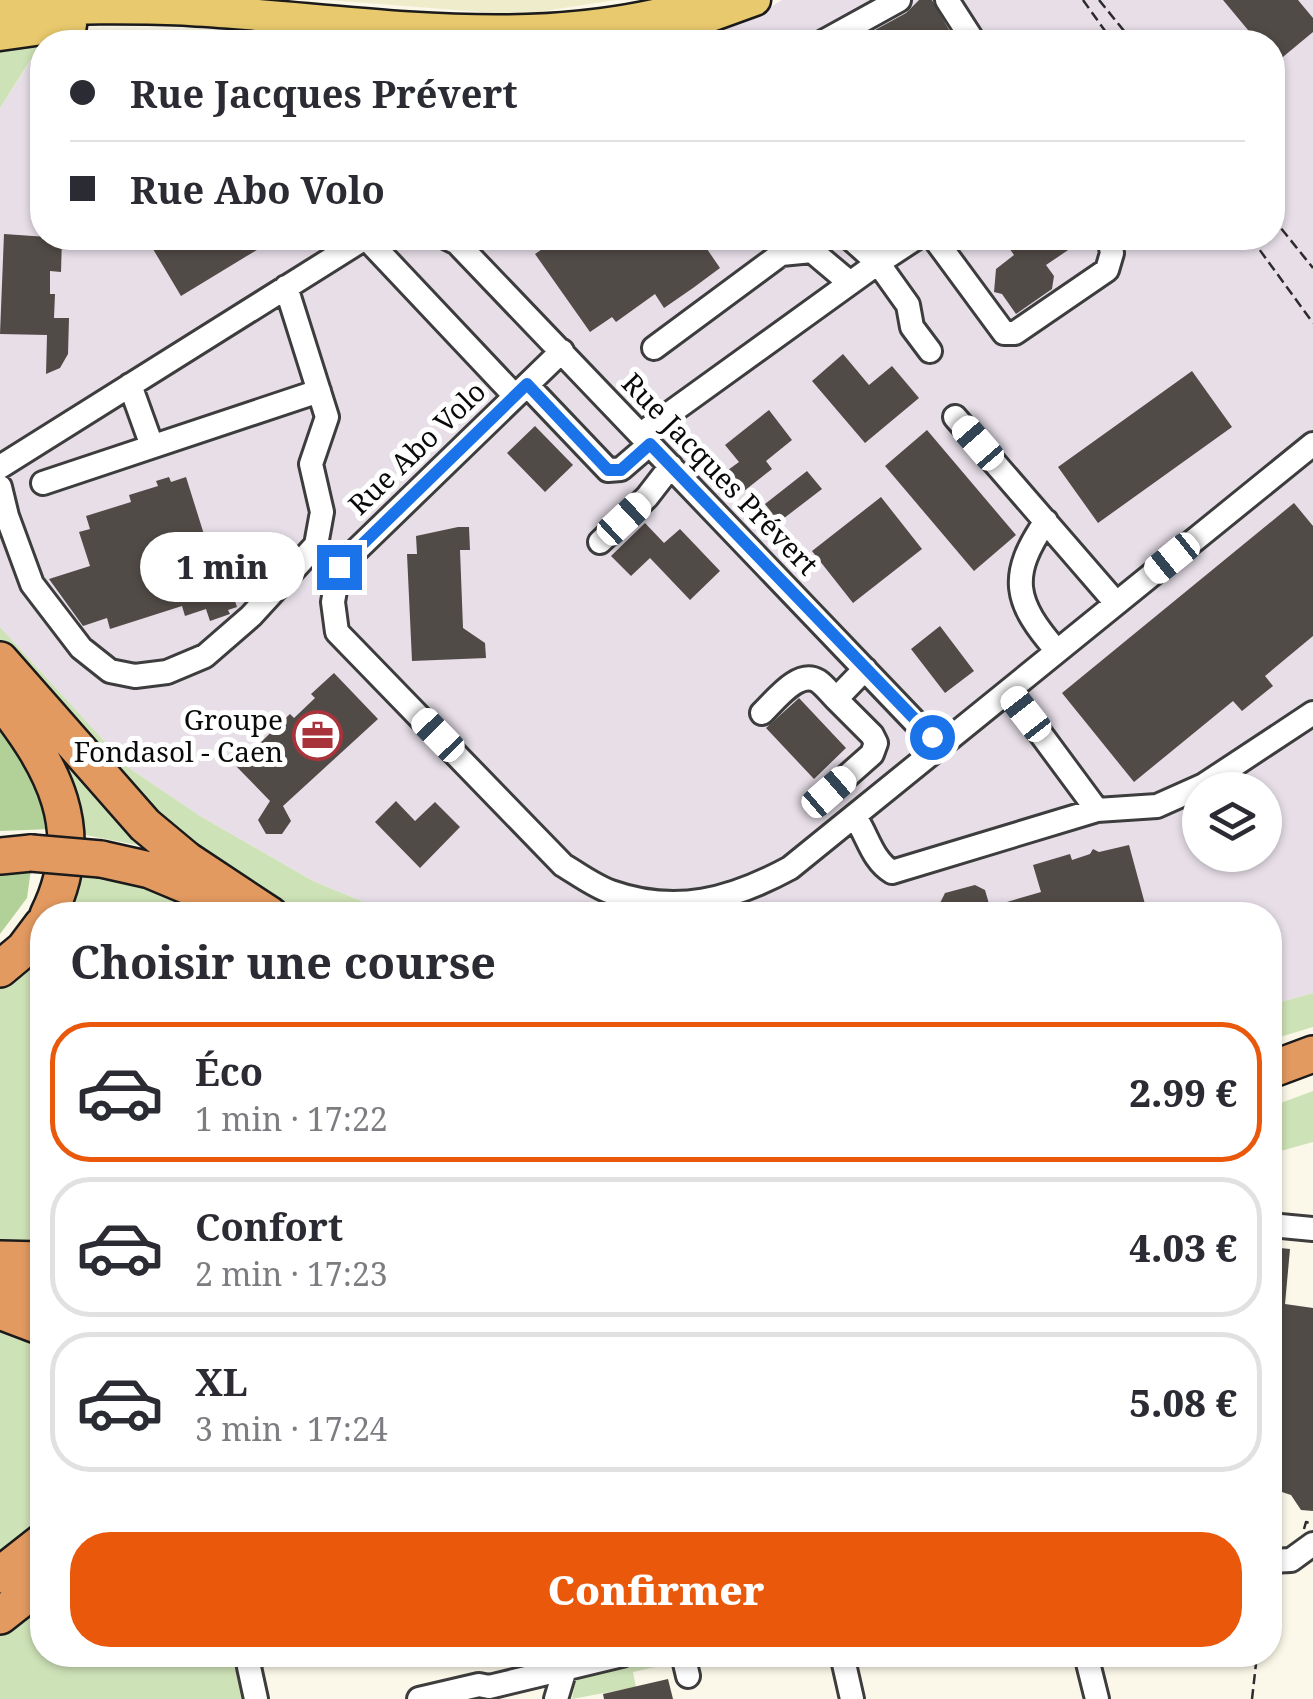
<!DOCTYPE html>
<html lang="fr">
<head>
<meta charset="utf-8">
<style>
	:root { --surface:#fff; --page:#f2f2f3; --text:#2b2b33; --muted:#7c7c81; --line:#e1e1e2; --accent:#ea580c }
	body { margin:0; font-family:"Noto Serif",serif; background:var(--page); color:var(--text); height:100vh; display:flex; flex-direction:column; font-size:38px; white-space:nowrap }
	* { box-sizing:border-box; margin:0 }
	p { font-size:32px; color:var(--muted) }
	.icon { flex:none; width:55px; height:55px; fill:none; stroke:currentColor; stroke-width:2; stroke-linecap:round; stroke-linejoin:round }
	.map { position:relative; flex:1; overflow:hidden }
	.panel { position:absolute; left:30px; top:902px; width:1252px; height:765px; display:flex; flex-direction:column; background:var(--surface); border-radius:40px; box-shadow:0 2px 8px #0004 }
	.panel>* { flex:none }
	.banner { position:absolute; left:30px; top:30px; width:1255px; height:220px; border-radius:40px; box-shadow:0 2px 8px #0004; display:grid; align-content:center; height:220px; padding:0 40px; background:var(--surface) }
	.fabs { position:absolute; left:1182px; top:772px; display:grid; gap:20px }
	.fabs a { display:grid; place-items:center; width:100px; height:100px; border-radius:50%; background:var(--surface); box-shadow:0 2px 8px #0004; font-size:50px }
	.end { position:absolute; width:45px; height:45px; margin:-22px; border:12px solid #1a73e8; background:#fff; box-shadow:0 0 0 5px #fff }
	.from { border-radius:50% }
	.bubble { position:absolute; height:70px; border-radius:35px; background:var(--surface); box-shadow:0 2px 8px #0004; font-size:32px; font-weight:800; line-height:70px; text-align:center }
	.car { position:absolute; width:30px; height:60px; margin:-30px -15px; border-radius:12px; box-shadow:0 0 8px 2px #0007; background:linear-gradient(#fff 24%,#345 0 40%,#fff 0 76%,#345 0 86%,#fff 0) }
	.banner b { display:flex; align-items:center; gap:35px; height:95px; font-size:38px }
	.banner b+b { border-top:2px solid var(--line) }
	.banner i { width:25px; height:25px; background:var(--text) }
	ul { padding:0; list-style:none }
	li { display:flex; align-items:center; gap:30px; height:140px; margin:0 20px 15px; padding:0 20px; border:5px solid var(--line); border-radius:40px }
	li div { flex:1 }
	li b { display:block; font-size:38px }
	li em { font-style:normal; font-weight:800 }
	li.on { border-color:var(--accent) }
	li>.icon { width:90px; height:90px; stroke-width:1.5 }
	h2 { padding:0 40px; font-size:45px; line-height:120px }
	.primary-button { display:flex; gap:20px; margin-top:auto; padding:20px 40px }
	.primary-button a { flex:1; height:115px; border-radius:40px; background:var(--accent); color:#fff; font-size:40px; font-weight:800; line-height:115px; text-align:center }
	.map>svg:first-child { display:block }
</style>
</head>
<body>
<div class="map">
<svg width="1313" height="1699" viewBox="0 0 1313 1699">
	<rect width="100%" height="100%" fill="#fcf8e9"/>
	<path fill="#e7dee8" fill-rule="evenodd" d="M782,0h531v993l-43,12v-90h-875l-82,-34 -113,-65 -71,-48 -129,-141v-519l42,-65v195h1230v-196h-605l99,-32zM1200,790h65v65h-65z"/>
	<path fill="#efeccc" d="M328,0h288l-98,15z"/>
	<path fill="#cee2b7" d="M42,42l-42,66v-64z
		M0,627l129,141 71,48 113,65 82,34h-103l-42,-27 -56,-41 -77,-72 -117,-134z
		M60,741l97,108 -77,-15 -28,-78z
		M80,866l111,31 35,18h-162z
		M42,950v299l-42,-1v-261z
		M1313,993v34l-43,13v-35z
		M1313,1091v51l-43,12v-47z
		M0,1326l42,19v179l-42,35z
		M42,1595v60h198l-3,3 8,41h-245v-70z
		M662,1655l2,10 -31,7 3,15 -64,12 3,-17 13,-10z"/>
	<path fill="#b2d198" d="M0,723l46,76 5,30 -51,2z
		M31,869l-4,29 -27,36v-61z"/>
	<path fill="#514b47" d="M919,0h13l24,42h-103l53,-29z
		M1223,0h75l15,18v14l-41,34v-24h-14z
		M4,234l58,4 -1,34 -11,-1v23h5l-1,24h15l-1,36 -8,14 -14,6 1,-39 -47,-1z
		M160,238h93l7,10 -79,48 -31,-52z
		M558,238h166l-17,11 13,19 -27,20 -29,20 -9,-14 -39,28 -4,-5 -22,15 -55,-78z
		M1002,238h84l-40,27 8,11 -2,13 -36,25 -14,-20 -8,-2 2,-23 18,-14z
		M843,354l26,31 23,-19 27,32 -54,45 -53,-62z
		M1192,371l40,56 -134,96 -40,-56z
		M769,410l23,30 -26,21 6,8 -28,22 -16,-21 11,-8 -14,-17z
		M535,426l38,39 -28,27 -38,-39z
		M927,430l89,105 -42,36 -89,-105z
		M807,471l15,18 -43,33 -14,-18z
		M169,477l2,5 15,-5 37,118 9,-3 5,15 -9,3 2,4 -20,7 -4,-12 -21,7 -3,-10 -72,23 -3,-11 -24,8 -34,-47 41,-13 -11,-34 11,-3 -4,-13 45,-14 -2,-7 29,-9 -2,-5z
		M881,497l41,52 -69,54 -41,-52z
		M1294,503l19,23v110l-48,40 8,10 -31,25 -9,-10 -99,81 -72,-89z
		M645,523l19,20 16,-14 40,42 -30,29 -40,-42 -19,18 -20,-20z
		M458,527h11l1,23h-10l3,78 22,15 1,15 -74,3 -5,-107h10l-1,-18z
		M940,626l34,45 -29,22 -34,-44z
		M334,673l44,46 -95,87 8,15 -9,13h-16l-8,-14 12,-19 -34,-35 54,-52 4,4 21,-20 -4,-4z
		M799,698l47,50 -32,31 -48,-51z
		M396,801l19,20 20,-19 25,25 -40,41 -45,-46z
		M1129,845l19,70h-204l-4,-12 5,-10 30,-8 10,5 5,17 51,-15 -8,-27 37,-11 2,6 18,-6 3,-5 6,3z
		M1270,1247l20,2 -5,55 28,4v203l-12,-1 -10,-15 -21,-7z
		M668,1679l5,20h-69l-1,-5z"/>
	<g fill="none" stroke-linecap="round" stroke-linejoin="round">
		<defs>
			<path id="minor" d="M947,0l27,42
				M823,42l76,-42
				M366,238l149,158
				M447,238l10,5 482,504
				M850,238l28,25
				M916,238l-38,25 30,42 4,22 18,24
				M934,238l70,95h11l92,-63 5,-17 -3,-15
				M654,348l127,-94 31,-3 38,32
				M562,351l-223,216 -6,35 4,30 226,233c15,9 31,21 48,27 65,23 120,8 179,-24l523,-424
				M130,385l22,61
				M527,385l81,85 13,-1 29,-25
				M955,417l161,186
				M641,434l237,-171
				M0,467l365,-229
				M43,483l276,-92
				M0,487l7,29 25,68 49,64 29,23 25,5 32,-4 38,-16 46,-40 65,-71 6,-33 -11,-48 16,-47 -41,-130
				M1046,521c-38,55 -32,81 11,130
				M600,542l47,-45 24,-31
				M1009,691l88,119
				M762,713c13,-12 36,-44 56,-32 6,4 13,13 18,18
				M829,792l43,-38 4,-11 -4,-8 -36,-36 29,-30
				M855,817c13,19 17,43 37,55l205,-62 60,-4 47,-21 109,-72
				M1270,1225l43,4
				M1270,1561l21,-1 22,-16
				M253,1655l-4,12 7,32
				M683,1655l5,21
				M842,1655l10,44
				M1086,1655l11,44
				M419,1699l60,-14 10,2 133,-32
				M556,1699l9,-30"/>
			<path id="major" d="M0,6c63,5 127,0 190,4 176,10 348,46 520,-10
				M0,35l71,-10
				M266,37l54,5
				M623,42l52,-13 80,-29"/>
			<path id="highway" d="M0,660l145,165 42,35 83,55
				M0,699c53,67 90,132 48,216
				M0,856l31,-3
				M101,859l49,11 62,26
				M0,969l24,-20 18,-24
				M1270,1070l43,-16
				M0,1259l42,1
				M0,1287l42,1
				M0,1311l42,16
				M0,1575l42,-33
				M0,1616l42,-33"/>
		</defs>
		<use href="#minor" stroke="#3d3d3d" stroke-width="28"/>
		<use href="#major" stroke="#1b1b1b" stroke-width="35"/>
		<use href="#highway" stroke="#1b1b1b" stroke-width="40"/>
		<path stroke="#2c2c2c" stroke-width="2.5" stroke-dasharray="10 5" stroke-linecap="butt" d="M1083,0l30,42
			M1099,0l34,42
			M1272,217l41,51
			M1251,238l62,85
			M1304,1529l2,-7 7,2
			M1252,1699l5,-44"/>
		<use href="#minor" stroke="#fff" stroke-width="22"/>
		<use href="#major" stroke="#e8c96d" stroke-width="30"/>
		<use href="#highway" stroke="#e39a60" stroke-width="35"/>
		<defs>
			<path id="highway-bridge" d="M31,853l70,6"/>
		</defs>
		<use href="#highway-bridge" stroke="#1b1b1b" stroke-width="40" stroke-linecap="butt"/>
		<use href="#highway-bridge" stroke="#e39a60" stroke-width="35"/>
	</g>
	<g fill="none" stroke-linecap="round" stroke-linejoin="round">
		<path stroke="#1a73e8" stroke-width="12" d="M339,567l188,-183 81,86h13l29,-26 282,293"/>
	</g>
	<defs>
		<symbol id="office-ring" viewBox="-11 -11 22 22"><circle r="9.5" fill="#fff" stroke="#a8333a" stroke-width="1.5"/><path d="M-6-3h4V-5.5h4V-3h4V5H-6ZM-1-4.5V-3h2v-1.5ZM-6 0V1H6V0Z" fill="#a8333a"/></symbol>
	</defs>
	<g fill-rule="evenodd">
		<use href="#office-ring" x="290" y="708" width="55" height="55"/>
	</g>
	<g text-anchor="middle" stroke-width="10" stroke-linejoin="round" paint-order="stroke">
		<g font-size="28" fill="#0a0a0a" stroke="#fff">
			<text transform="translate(417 448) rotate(-44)" y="10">Rue Abo Volo</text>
			<text transform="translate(720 474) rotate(46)" y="10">Rue Jacques Prévert</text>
		</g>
		<g font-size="28" fill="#0a0a0a" stroke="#fff" text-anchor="end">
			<text x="283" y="730">Groupe<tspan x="283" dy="32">Fondasol - Caen</tspan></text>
		</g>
	</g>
</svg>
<div class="fabs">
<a><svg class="icon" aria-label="layers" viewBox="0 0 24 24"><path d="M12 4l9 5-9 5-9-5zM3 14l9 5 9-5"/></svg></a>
</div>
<i class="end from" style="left:932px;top:737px"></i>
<i class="end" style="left:339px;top:567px"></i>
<div class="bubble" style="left:140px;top:532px;width:165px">1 min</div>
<i class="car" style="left:978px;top:443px;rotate:319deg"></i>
<i class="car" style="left:624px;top:519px;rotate:47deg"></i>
<i class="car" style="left:1172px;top:558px;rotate:231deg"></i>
<i class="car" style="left:1026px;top:714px;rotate:322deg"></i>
<i class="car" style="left:438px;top:735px;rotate:316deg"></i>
<i class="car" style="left:829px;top:792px;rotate:49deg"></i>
<div class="banner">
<b><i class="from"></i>Rue Jacques Prévert</b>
<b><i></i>Rue Abo Volo</b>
</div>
<section class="panel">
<h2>Choisir une course</h2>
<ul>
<li class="on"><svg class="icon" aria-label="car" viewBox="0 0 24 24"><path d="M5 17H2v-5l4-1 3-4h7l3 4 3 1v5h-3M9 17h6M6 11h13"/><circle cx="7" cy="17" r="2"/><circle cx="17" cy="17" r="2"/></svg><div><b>Éco</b><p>1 min · 17:22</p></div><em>2.99 €</em></li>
<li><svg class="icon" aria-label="car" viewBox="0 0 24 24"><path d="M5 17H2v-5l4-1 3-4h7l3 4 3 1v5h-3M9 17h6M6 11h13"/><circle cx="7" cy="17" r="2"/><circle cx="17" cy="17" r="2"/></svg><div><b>Confort</b><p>2 min · 17:23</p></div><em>4.03 €</em></li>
<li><svg class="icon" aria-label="car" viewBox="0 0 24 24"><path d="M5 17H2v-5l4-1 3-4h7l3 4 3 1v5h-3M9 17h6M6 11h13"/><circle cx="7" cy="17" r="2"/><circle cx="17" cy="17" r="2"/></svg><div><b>XL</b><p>3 min · 17:24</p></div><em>5.08 €</em></li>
</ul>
<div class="primary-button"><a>Confirmer</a></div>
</section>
</div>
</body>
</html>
